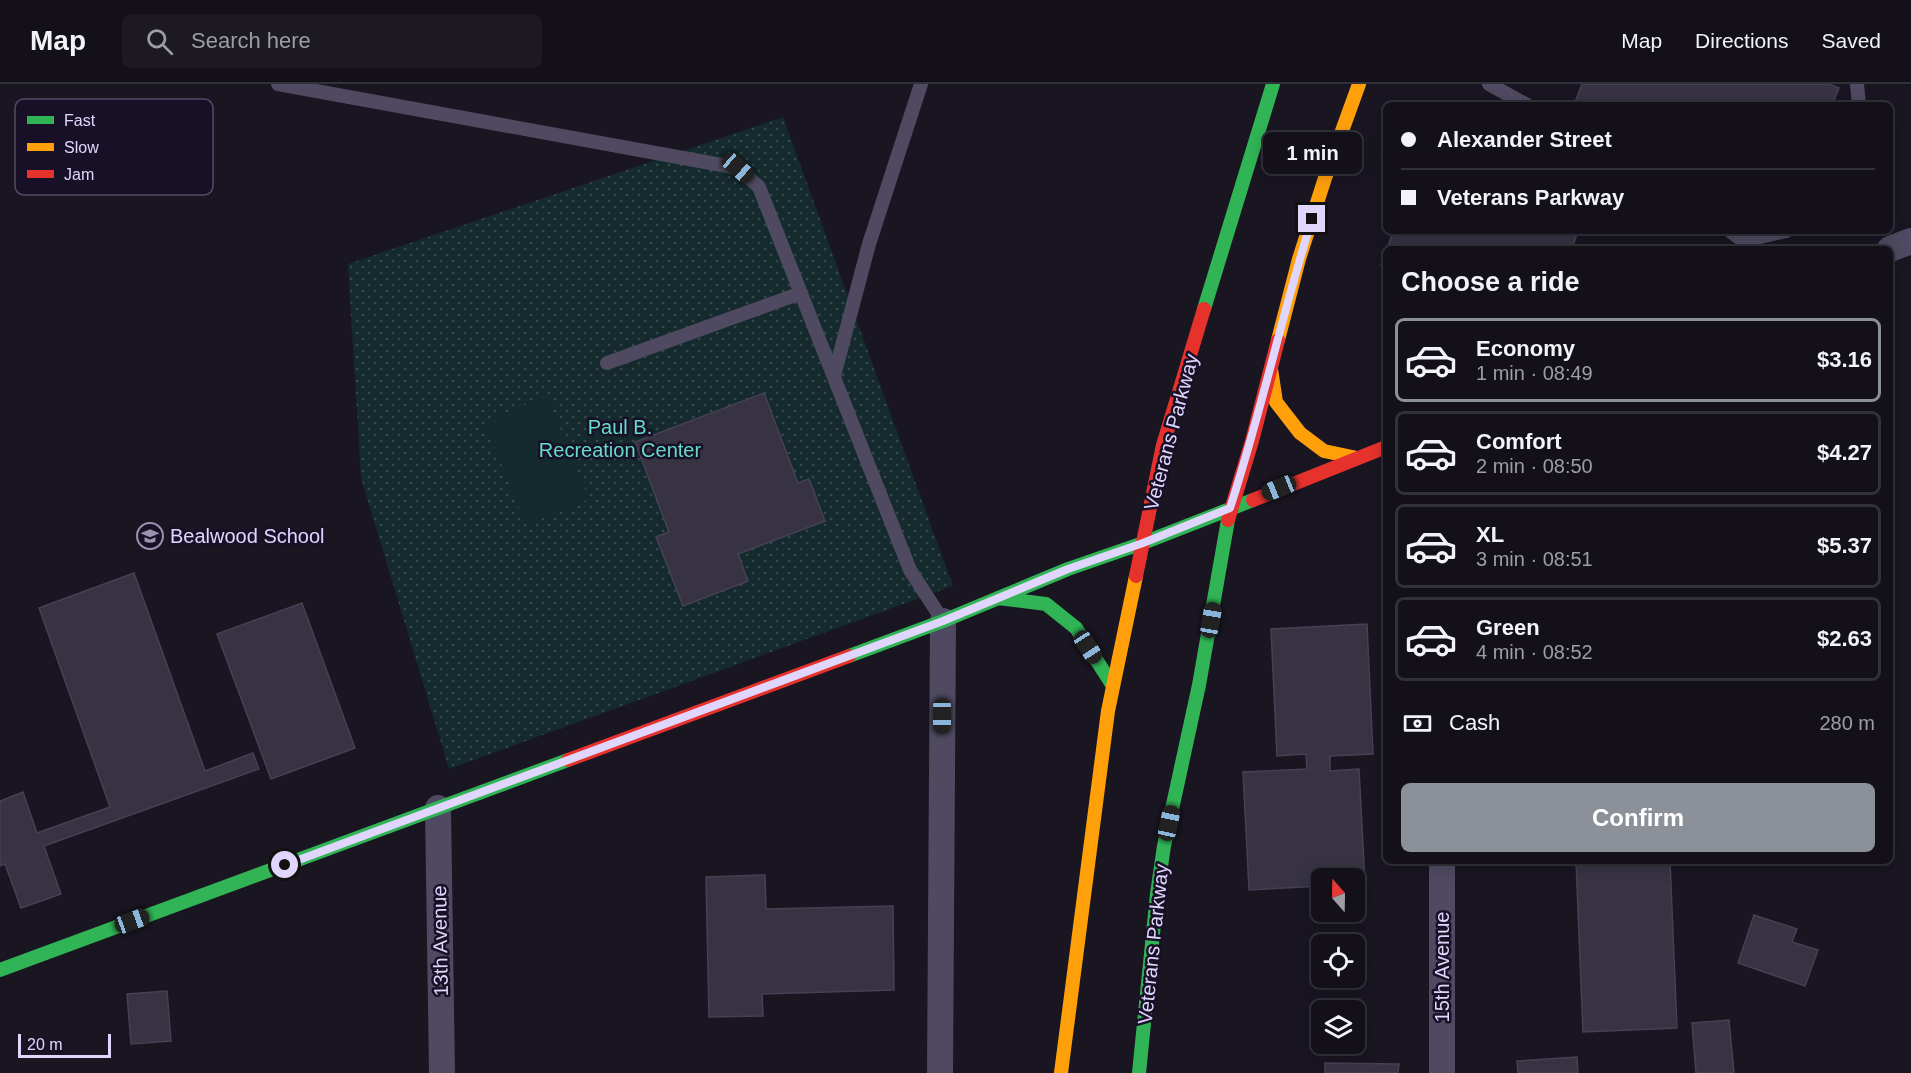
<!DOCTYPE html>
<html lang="en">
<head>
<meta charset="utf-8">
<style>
	:root { --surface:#131019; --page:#1c1922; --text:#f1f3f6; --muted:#9d9da2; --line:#323038; --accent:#8c9099 }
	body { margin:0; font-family:Arial,sans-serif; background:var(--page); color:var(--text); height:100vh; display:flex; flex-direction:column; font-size:22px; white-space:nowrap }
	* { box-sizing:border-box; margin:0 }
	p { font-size:20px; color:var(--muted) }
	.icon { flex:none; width:33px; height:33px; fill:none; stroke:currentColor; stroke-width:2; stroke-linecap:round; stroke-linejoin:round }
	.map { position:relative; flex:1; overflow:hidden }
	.side { position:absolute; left:1383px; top:162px; width:510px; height:618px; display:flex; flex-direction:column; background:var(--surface); border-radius:9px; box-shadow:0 3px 15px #0003,0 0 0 2px var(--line) }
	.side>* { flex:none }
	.top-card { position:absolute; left:1383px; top:18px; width:510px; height:132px; border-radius:9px; box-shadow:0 3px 15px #0003,0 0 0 2px var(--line); display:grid; align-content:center; height:132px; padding:0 18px; background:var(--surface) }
	.needle { width:39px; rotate:340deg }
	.fabs { position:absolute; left:1311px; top:784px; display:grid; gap:12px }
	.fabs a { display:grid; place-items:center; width:54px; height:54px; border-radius:9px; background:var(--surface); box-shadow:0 3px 15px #0003,0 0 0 2px var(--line); font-size:30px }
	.scale { position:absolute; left:18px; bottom:15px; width:93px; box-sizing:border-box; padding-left:6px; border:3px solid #e0d6fd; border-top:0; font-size:16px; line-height:21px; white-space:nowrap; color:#e0d6fd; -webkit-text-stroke:4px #171026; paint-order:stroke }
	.end { position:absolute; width:27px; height:27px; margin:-14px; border:8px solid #e0d6fd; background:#111; box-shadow:0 0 0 3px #111 }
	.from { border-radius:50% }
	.bubble { position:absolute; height:42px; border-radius:9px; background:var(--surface); box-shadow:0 3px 15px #0003,0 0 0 2px var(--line); font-size:20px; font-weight:700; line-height:42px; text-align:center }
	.car { position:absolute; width:18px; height:36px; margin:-18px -9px; border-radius:8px; box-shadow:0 0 4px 2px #0007; background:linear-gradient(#222 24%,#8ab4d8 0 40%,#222 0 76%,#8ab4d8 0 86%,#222 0) }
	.top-card b { display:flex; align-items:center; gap:21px; height:57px; font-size:22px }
	.top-card b+b { border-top:2px solid var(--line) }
	.top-card i { width:15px; height:15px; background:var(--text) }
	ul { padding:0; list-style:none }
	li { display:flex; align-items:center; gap:18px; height:84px; margin:0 12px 9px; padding:0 6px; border:3px solid var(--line); border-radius:9px }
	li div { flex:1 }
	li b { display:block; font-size:22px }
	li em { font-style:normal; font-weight:700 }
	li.on { border-color:var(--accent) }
	li>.icon { width:54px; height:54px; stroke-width:1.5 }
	h2 { padding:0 18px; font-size:27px; line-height:72px }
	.pay { display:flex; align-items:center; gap:15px; height:66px; padding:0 18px; font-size:22px }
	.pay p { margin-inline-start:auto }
	.primary-button { display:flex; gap:12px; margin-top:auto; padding:12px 18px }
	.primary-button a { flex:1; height:69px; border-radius:9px; background:var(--accent); color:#fff; font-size:24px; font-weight:700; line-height:69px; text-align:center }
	header { display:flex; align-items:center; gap:36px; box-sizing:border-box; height:84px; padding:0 30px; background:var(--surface); border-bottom:2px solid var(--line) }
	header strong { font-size:28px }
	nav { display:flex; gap:33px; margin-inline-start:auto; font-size:21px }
	.search { width:420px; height:54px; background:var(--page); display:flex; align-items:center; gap:15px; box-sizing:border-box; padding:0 21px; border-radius:9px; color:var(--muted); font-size:22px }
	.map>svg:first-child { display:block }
</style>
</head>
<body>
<header>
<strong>Map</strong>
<div class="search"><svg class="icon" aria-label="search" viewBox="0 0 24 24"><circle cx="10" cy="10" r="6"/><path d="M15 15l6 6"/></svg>Search here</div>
<nav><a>Map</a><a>Directions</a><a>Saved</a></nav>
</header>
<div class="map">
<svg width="1911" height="989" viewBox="0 0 1911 989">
	<defs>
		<pattern id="grass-dots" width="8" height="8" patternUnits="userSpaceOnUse" patternTransform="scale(1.5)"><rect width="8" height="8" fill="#142a2d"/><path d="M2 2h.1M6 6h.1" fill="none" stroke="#36484c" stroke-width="1.8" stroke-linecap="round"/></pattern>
	</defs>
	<rect width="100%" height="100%" fill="#191521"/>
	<path fill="url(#grass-dots)" d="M783,33l170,469 -504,183 -88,-291 -13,-214z"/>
	<path fill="#142a2d" d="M547,312l42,103 -63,26 -42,-103z"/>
	<path fill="#383343" stroke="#464054" stroke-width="1.5" d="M1582,0h247l10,4 -7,17h-258z
		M1393,147h185l-6,18h-185z
		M1386,168v15l-5,-2z
		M764,309l34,90 11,-4 16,42 -87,33 10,27 -65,25 -27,-69 13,-5 -34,-90z
		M134,489l71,198 48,-18 6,16 -215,77 17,48 -40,14 -16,-44 -5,2v-65l23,-9 14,41 73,-26 -71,-199z
		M302,519l53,145 -84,31 -54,-145z
		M1367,540l6,130 -43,2v15l29,-2 6,115h-11v-5h-32v7l-73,4 -6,-118 64,-3 -1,-15 -29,2 -6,-127z
		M1576,777h94l7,167 -94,4z
		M765,791l1,34 127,-3 1,84 -132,4 1,22 -54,1 -3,-140z
		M1754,831l43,14 -5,13 26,8 -13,36 -67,-23z
		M167,907l4,50 -40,3 -4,-50z
		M1729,936l5,53h-38l-4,-50z
		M1577,973l1,16h-60l-1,-12z
		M1325,979l74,1 -1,9h-73z"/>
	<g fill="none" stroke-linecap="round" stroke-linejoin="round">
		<path stroke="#4f4a61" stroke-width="14" d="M278,0l460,84 21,19 151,383 33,51
			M1489,0l38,21
			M1857,0l2,21
			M1730,147l13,10 43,-10
			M607,279l194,-70
			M834,292l35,-132 52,-160"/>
		<path stroke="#4f4a61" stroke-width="26" d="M1890,165l21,-8
			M438,724l4,265
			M1442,777v212
			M940,989l3,-452"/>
		<path stroke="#30b455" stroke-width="14" d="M1204,225l69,-225
			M998,514l48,6 30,24 37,58
			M849,572l94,-35 125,-52 75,-26 110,-43
			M0,886l568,-210
			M1139,989l18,-179 7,-48 35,-161 29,-165"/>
		<path stroke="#ff9f0a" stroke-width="14" d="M1278,256l21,-81 26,-81 34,-94
			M1271,285l5,33 24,31 24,18 33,7
			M1061,989l47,-362 28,-135"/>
		<path stroke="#e5322d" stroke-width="14" d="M1253,416l133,-53
			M1228,436l24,-79 26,-101
			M1136,492l27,-131 41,-136
			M568,676l281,-104"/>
	</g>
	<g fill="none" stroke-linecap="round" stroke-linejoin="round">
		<path stroke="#e0d6fd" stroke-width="8" d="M285,781l658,-244 125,-52 75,-26 87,-35c31,-95 52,-194 82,-289"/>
	</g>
	<defs>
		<symbol id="school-ring" viewBox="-11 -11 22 22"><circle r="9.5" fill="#171026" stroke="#9a92b0" stroke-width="1.5"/><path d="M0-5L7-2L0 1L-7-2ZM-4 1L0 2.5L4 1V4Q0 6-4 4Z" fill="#9a92b0"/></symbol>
	</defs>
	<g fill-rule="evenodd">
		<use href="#school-ring" x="135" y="437" width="30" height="30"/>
	</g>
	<g text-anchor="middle" stroke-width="5" stroke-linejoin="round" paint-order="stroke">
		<g font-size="20" fill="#65dbcc" stroke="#171026">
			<text x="620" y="350">Paul B.<tspan x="620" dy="23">Recreation Center</tspan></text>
		</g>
		<g font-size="20" fill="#e0d6fd" stroke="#171026">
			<text transform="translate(1171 348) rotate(-75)" y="7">Veterans Parkway</text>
			<text transform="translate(440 857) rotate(-91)" y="7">13th Avenue</text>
			<text transform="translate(1153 860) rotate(-84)" y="7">Veterans Parkway</text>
			<text transform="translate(1442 883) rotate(-90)" y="7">15th Avenue</text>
		</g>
		<g font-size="20" fill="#e0d6fd" stroke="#171026" text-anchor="start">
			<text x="170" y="459">Bealwood School</text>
		</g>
	</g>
	<rect x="15" y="15" width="198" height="96" rx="9" fill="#171026" stroke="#534b66" stroke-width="1.5"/>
	<rect x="27" y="32" width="27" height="8" fill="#30b455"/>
	<rect x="27" y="59" width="27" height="8" fill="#ff9f0a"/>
	<rect x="27" y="86" width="27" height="8" fill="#e5322d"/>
	<g font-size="16" fill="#e0d6fd">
		<text x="64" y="42">Fast</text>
		<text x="64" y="69">Slow</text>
		<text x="64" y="96">Jam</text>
	</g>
</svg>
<div class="fabs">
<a><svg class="needle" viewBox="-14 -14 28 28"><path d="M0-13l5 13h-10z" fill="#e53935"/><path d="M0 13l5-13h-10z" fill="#9d9da2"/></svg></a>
<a><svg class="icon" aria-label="locate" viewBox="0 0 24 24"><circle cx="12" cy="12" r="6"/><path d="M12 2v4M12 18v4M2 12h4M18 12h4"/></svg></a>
<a><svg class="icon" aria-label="layers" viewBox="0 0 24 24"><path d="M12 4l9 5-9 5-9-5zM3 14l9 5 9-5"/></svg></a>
</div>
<div class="scale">20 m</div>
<i class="end from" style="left:285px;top:781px"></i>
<i class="end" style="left:1312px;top:135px"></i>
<div class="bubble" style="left:1263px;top:48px;width:99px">1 min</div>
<i class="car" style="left:738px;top:84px;rotate:131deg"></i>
<i class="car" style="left:1279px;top:404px;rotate:248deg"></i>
<i class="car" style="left:1211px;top:536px;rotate:10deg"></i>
<i class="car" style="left:1088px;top:563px;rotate:147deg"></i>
<i class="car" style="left:942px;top:632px;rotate:180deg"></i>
<i class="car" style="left:1169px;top:739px;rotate:12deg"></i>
<i class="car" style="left:132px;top:837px;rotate:70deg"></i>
<div class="top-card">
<b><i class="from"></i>Alexander Street</b>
<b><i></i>Veterans Parkway</b>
</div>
<section class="side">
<h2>Choose a ride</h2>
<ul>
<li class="on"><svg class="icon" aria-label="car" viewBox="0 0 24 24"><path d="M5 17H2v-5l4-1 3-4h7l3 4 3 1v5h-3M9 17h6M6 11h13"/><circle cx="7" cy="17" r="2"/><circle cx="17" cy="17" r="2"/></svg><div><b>Economy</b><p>1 min · 08:49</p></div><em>$3.16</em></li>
<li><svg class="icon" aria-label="car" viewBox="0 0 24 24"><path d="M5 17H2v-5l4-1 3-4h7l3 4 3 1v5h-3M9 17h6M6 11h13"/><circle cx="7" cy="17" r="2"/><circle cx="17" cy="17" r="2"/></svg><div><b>Comfort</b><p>2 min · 08:50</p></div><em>$4.27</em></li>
<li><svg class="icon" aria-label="car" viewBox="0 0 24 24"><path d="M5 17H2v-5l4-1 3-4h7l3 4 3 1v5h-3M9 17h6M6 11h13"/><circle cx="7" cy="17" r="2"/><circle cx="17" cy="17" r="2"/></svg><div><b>XL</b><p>3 min · 08:51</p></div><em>$5.37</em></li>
<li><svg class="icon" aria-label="car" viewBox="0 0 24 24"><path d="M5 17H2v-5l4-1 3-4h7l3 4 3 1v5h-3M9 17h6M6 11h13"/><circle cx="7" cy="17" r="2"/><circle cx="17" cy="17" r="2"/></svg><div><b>Green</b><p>4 min · 08:52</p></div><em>$2.63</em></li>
</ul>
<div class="pay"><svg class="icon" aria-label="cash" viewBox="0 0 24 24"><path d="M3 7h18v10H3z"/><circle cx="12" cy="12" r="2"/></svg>Cash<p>280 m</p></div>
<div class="primary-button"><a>Confirm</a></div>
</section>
</div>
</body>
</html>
